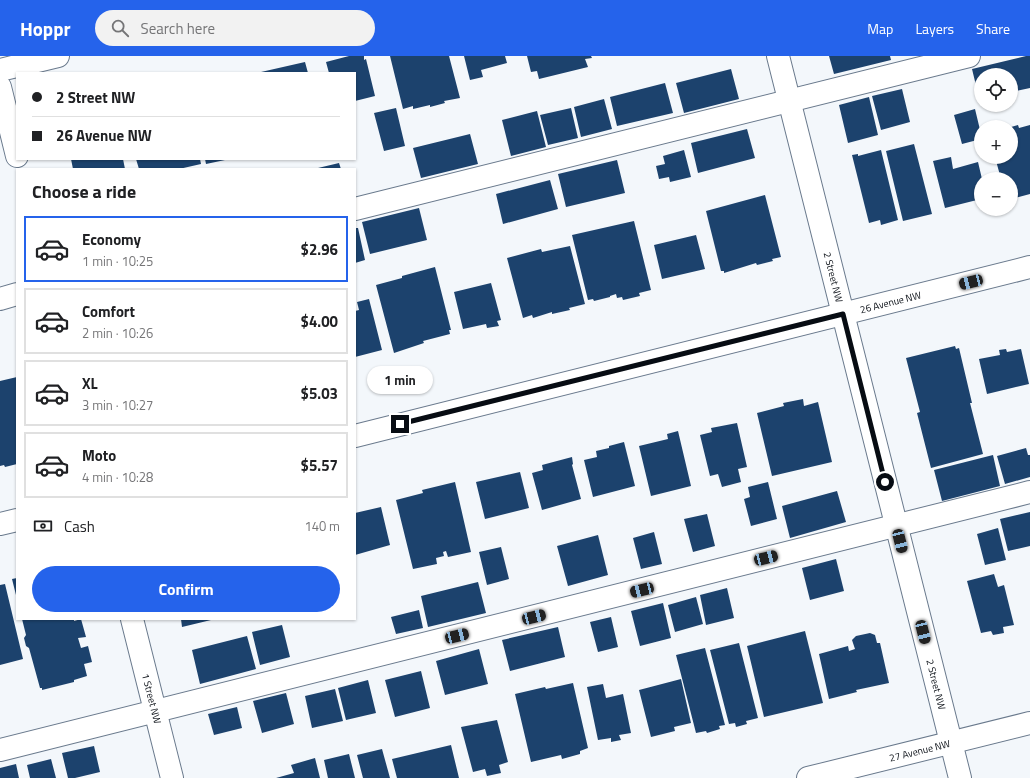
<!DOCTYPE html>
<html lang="en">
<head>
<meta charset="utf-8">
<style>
	:root { --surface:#fff; --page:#f2f2f2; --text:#202124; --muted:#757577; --line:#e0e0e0; --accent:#2563eb }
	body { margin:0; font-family:"Titillium Web",sans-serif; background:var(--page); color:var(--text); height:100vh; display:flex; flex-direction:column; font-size:15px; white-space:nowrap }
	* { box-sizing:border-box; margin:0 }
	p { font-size:13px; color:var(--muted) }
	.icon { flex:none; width:22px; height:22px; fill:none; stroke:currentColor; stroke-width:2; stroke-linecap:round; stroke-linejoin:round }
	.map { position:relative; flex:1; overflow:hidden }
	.sheet { position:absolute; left:16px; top:112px; width:340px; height:452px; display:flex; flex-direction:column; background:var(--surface); border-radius:0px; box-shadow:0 1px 3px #0004 }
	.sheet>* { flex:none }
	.top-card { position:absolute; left:16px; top:16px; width:340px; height:88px; border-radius:0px; box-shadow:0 1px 3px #0004; display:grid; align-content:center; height:88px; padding:0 16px; background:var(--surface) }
	.tools { position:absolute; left:974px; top:12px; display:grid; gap:8px }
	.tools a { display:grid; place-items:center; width:44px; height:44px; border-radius:50%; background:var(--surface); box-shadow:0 1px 3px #0004; font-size:20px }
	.end { position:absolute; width:18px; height:18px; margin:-9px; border:5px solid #070c13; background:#fff; box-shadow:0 0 0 2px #fff }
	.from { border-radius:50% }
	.bubble { position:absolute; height:28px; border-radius:14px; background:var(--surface); box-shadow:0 1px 3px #0004; font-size:13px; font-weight:700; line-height:28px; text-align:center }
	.car { position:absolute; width:12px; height:24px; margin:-12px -6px; border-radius:5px; box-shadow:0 0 3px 1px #0007; background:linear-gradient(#222 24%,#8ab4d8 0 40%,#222 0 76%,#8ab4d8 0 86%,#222 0) }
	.top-card b { display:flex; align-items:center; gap:14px; height:38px; font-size:15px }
	.top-card b+b { border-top:1px solid var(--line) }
	.top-card i { width:10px; height:10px; background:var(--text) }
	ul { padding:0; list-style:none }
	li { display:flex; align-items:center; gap:12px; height:66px; margin:0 8px 6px; padding:0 8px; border:2px solid var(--line); border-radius:0px }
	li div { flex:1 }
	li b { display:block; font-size:15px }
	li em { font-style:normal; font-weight:700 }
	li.selected { border-color:var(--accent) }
	li>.icon { width:36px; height:36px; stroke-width:1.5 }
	h2 { padding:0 16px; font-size:18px; line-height:48px }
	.pay { display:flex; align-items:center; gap:10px; height:44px; padding:0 16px; font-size:15px }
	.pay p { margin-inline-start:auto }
	.action { display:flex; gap:8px; margin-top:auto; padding:8px 16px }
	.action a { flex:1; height:46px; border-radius:24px; background:var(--accent); color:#fff; font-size:16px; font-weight:700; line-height:46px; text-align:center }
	header { display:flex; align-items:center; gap:24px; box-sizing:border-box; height:56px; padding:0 20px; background:var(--accent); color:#fff }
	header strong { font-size:19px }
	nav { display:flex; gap:22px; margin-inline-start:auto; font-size:14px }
	.search { width:280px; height:36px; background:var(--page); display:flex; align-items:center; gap:10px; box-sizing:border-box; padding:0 14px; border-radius:22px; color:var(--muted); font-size:15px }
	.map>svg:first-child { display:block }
</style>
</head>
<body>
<header>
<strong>Hoppr</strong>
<div class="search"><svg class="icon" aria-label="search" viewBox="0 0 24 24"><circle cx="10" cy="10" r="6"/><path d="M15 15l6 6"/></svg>Search here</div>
<nav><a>Map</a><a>Layers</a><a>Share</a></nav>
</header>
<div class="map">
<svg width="1030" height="722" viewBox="0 0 1030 722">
	<rect width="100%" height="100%" fill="#f3f7fb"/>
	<path fill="#1c426d" d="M349,0h15v4l2,-1 9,37 -20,5v-28h-26l-3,-11z
		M390,0h59l11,42 -16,3 1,2 -15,4v-2l-17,4v-3l-10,3z
		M464,0h41l2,7 -26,7 2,7 -13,3z
		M527,0h64l1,2 -7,1 3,8 -49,12 -2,-8 -6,1z
		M829,0h61l1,4 -57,14z
		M1026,0h4v32l-19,4v-17h-30l-1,27 -8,-33z
		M305,6l3,11h-47v-1z
		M731,13l8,30 -55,14 -8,-30z
		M665,27l8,30 -56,13 -7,-29z
		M902,33l8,33 -29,8 -9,-34z
		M869,41l9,38 -30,8 -9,-38z
		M604,43l8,30 -31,8 -7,-30z
		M396,52l9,38 -21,5 -10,-38z
		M571,52l7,30 -30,7 -8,-30z
		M975,53l6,25v5l-19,5 -8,-29z
		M537,55l9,36 -35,9 -9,-36z
		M1018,69l1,3 11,-3v69l-15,4 -2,-4h-2v-15h-10l-6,-22h16v-30z
		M747,73l8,29 -57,15 -7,-30z
		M470,78l8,30 -57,14 -8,-30z
		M914,88l18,70 -29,7 -17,-70z
		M684,94l7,27 -21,5 -1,-5 -10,2 -3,-13 9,-2 -2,-8z
		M881,94l17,70 -17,5 -1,-5 -11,3 -17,-68 6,-1v2z
		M951,101l2,12 25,-7 4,17h-1v20l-36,9 -12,-47z
		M71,103h52l2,10h-52z
		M136,103h64l1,5 -22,5h-40z
		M205,103h20v1l-19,4z
		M617,104l8,33 -59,14 -8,-33z
		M339,107l2,6h-23v-1z
		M550,124l8,29 -55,15 -7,-30z
		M765,139l16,62 -9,2 1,2 -16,4 -1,-2 -32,10v-2h-3l-15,-60z
		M419,152l8,32 -57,14 -8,-32z
		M634,165l17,69 -12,3 1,3 -17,4 -1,-3 -5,1 -1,-4 -6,2v1l-16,4 -1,-2 -5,1 -16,-65z
		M355,172h3l7,32 -10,3z
		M696,179l9,34 -43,10 -8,-34z
		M570,190l15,58 -16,4 1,2 -18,4v-2l-19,6 -1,-3 -9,3 -16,-60 34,-9 1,3z
		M435,211l16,63h-2l1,4 -27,7 1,2 -30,10 -18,-68 26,-7v-2z
		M491,227l10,37 -4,1 2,5 -12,2 -1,-4 -23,5 -9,-37z
		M369,243l13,51 -27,7v-46l4,-1 -2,-8z
		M955,290l1,3 3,-1 13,55h-2l13,51 -52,14 -14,-55 3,-1 -14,-54z
		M1006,293l1,3 14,-3 8,35 -42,10 -8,-35 21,-4 -1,-5z
		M17,321v87l-12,3 -1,-2 -4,1v-85z
		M803,343l1,7 14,-4 14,60 -60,14 -15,-63 27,-7 -1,-3z
		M737,367l10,44 -9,2 3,13 -19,5 -4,-13 -8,2 -10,-41 12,-3 -1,-4z
		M678,375l13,55 -40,10 -12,-50 29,-7 -1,-5z
		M624,386l11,44 -42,11 -9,-37 13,-3 -1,-6 13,-3v-2z
		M1026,392l2,7h2v22l-25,7 -8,-28z
		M993,399l7,31 -58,15 -8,-31z
		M572,401l1,7 -1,1 9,34 -39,11 -10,-37 11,-3 -1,-5z
		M520,416l9,36 -44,11 -9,-37z
		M455,426l16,70 -23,5 -2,-6 -3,1 1,4 -8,2 1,6 -24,5 -17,-69 27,-7 -1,-3z
		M768,426l9,37 -26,7 -7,-27 6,-2 -2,-10z
		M837,435l9,31 -56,16 -8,-32z
		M381,451l9,38 -35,10v-42z
		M1030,456v34l-22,5 -8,-32z
		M707,458l8,32 -22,6 -9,-33z
		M998,472l8,32 -21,5 -8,-31z
		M654,476l8,32 -21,5 -8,-31z
		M598,479l10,40 -40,11 -11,-40z
		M501,491l8,32 -22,6 -8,-33z
		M836,503l8,32 -34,9 -8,-32z
		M994,518l4,13 6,-2 10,40 -11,2 1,6 -11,2 -2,-4 -10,2 -14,-52z
		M17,522v17h-1l-4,-16z
		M478,526l8,31 -58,14 -7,-31z
		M5,528l18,75 -23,6v-80z
		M727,532l7,30 -28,7 -6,-30z
		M696,541l7,27 -28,8 -7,-27z
		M663,547l8,35 -31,8 -9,-35z
		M419,554l4,18 -27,6 -5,-17z
		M611,561l7,30 -20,5 -8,-30z
		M22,563h52v2l7,-2 5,18 -8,1 3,10 7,-2 4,16 -8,2 3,12 -13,4v2l-32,8v-2h-2l-11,-40 -3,-2 -2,-8 2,-3z
		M181,563h30v1l-29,7z
		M282,569l8,32 -30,8 -8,-33z
		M558,571l7,30 -55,14 -8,-31z
		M805,575l18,72 -59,14 -17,-71z
		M870,577l5,2 2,8h3l9,40 -33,7 1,2 -28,7 -10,-45 29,-8 1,5 6,-2 -3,-9 4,-4z
		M247,580l9,33 -56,15 -8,-34z
		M739,587l19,75 -12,3 1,3 -11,3 -1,-4 -6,1 -19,-74z
		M705,592l20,77 -6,1 1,3 -13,4 -1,-2 -10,2 -20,-78z
		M479,593l9,35 -43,11 -9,-34z
		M421,615l9,37 -35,9 -10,-37z
		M681,623l10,44 -17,4 1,4 -24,6 -12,-47z
		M368,624l8,33 -30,7 -8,-32z
		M573,627l15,65 -8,3v3l-18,5 -1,-4 -30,7 -16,-68 30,-7 1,2z
		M603,628l3,14 17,-4 8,39 -12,2 2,5 -10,2v-4l-13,2 -11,-53z
		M335,633l8,32 -31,7 -7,-32z
		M286,637l8,31 -32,9 -9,-32z
		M237,651l5,21 -28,7 -6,-21z
		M497,664l11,42 -9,3 2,8 -14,3 -2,-7 -12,3 -12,-45z
		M451,689l8,33h-62l-5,-19z
		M94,690l6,26 -25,6h-7l-6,-25z
		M382,693l8,29h-27l-6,-23z
		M349,698l6,24h-27l-4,-18z
		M315,702l5,20h-44l18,-5 -3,-8z
		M51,703l5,19h-26l-3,-13z
		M16,708l3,14h-19v-10z"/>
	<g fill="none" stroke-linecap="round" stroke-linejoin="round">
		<defs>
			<g id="minor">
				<path id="s1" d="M778,0l182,722"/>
				<path d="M0,14l58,-14"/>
				<path d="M0,31l17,69"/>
				<path d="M355,153l614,-153"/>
				<path d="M0,243l17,-5"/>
				<path id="s2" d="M355,380l675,-169"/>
				<path d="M0,468l17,-4"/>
				<path id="s3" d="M132,563l40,159"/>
				<path d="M0,694l1030,-258"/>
				<path id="s4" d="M808,722l222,-55"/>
			</g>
		</defs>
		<use href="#minor" stroke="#6a7a8d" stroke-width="24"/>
		<use href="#minor" stroke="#fff" stroke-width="22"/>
	</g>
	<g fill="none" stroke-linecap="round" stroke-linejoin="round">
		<path stroke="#070c13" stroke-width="5" d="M400,368l443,-110 42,168"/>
	</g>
	<g text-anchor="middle" stroke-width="4" stroke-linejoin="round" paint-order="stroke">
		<g font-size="10" fill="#070c13" stroke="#fff">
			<text dy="4" stroke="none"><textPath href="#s1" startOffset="228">2 Street NW</textPath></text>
			<text dy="4" stroke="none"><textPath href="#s2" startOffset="552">26 Avenue NW</textPath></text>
			<text dy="4" stroke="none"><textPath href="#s1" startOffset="648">2 Street NW</textPath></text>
			<text dy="4" stroke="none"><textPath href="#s3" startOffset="82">1 Street NW</textPath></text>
			<text dy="4" stroke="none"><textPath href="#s4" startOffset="115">27 Avenue NW</textPath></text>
		</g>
	</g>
</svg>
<div class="tools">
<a><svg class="icon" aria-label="locate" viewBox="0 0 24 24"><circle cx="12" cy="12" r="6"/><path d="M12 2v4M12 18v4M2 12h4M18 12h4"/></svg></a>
<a>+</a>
<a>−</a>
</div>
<i class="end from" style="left:885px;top:426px"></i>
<i class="end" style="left:400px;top:368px"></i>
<div class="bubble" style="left:367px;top:310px;width:66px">1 min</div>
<i class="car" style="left:971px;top:226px;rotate:256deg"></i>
<i class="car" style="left:900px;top:485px;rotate:166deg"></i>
<i class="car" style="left:766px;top:502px;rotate:76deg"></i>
<i class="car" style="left:642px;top:534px;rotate:256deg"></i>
<i class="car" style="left:534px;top:561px;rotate:76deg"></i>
<i class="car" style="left:923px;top:576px;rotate:166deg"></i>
<i class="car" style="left:457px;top:580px;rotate:76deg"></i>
<div class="top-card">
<b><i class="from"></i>2 Street NW</b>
<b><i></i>26 Avenue NW</b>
</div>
<section class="sheet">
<h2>Choose a ride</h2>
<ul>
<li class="selected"><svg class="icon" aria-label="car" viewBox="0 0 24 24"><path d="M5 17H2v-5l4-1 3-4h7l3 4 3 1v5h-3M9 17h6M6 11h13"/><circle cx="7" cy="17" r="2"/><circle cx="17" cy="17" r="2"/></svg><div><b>Economy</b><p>1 min · 10:25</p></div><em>$2.96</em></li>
<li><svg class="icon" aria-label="car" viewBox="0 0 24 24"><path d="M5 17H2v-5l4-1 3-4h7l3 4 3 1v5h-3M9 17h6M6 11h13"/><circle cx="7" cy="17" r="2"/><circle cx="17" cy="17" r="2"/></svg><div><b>Comfort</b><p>2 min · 10:26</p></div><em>$4.00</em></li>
<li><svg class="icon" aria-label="car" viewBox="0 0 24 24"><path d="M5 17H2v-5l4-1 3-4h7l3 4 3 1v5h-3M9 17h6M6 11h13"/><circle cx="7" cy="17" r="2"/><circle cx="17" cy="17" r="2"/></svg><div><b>XL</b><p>3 min · 10:27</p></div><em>$5.03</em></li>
<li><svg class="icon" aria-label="car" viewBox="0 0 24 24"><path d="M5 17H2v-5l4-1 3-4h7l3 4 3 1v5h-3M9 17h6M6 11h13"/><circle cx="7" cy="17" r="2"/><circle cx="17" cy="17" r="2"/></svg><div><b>Moto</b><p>4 min · 10:28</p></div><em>$5.57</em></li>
</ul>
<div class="pay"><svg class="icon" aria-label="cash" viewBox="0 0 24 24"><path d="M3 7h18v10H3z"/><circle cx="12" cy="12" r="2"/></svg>Cash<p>140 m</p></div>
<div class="action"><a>Confirm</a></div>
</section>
</div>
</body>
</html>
